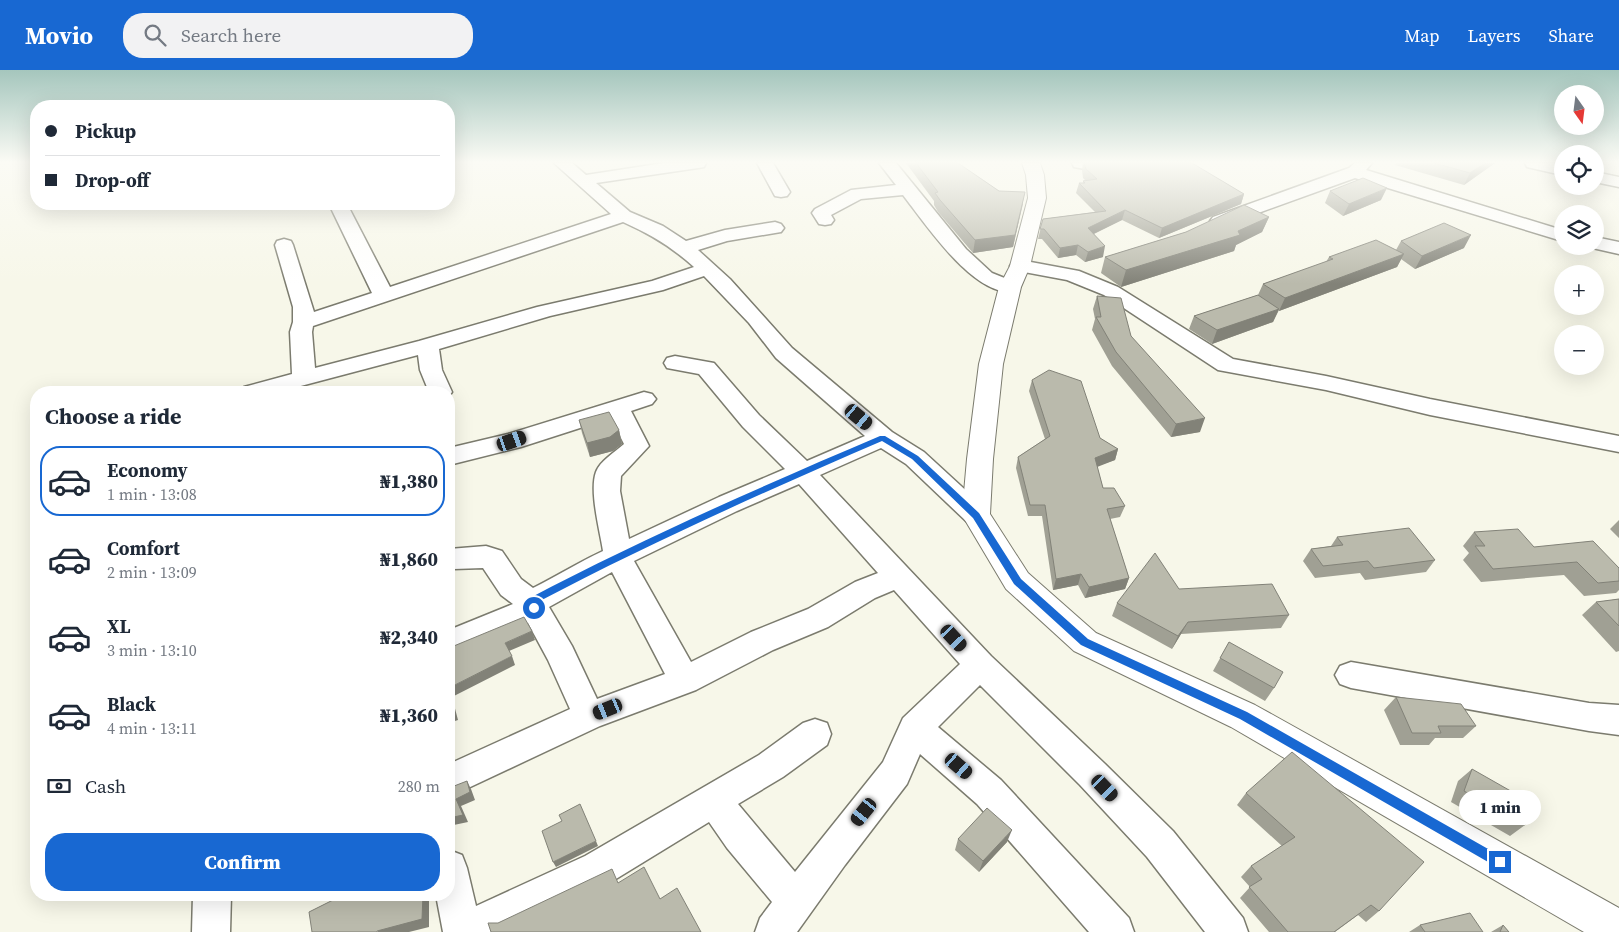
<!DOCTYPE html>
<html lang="en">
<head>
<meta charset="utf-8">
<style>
	:root { --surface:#fff; --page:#f2f2f3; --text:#1f2937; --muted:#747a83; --line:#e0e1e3; --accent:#1868d2 }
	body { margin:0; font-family:"Source Serif 4",serif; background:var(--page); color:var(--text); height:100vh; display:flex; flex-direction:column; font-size:19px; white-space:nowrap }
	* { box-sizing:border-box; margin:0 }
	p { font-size:16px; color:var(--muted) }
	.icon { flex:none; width:28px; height:28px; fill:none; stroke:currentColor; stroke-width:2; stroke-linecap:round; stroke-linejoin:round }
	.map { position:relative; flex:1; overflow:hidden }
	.panel { position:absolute; left:30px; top:316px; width:425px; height:515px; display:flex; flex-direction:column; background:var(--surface); border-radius:20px; box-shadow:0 5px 20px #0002 }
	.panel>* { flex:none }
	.top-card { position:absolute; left:30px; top:30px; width:425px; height:110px; border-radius:20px; box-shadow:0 5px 20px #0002; display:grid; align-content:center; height:110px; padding:0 15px; background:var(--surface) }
	.needle { width:32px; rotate:166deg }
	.controls { position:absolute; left:1554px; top:15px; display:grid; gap:10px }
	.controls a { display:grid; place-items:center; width:50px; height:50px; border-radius:50%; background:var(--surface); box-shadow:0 5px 20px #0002; font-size:25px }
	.end { position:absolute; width:22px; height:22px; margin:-11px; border:6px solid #1868d2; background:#fff; box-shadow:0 0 0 2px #fff }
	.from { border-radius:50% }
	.bubble { position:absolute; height:35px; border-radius:18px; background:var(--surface); box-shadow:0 5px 20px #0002; font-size:16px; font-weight:800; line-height:35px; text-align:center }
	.car { position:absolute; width:15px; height:30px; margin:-15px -8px; border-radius:6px; box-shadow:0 0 4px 1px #0007; background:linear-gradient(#222 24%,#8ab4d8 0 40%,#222 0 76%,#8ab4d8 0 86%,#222 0) }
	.top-card b { display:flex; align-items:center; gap:18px; height:48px; font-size:19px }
	.top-card b+b { border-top:1px solid var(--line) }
	.top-card i { width:12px; height:12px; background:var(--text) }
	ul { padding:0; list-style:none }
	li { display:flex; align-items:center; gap:15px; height:70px; margin:0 10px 8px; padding:0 5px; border:2px solid transparent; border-radius:20px }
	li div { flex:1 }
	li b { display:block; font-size:19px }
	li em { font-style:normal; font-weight:800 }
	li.current { border-color:var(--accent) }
	li>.icon { width:45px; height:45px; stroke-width:1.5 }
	h2 { padding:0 15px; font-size:22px; line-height:60px }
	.pay { display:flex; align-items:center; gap:12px; height:55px; padding:0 15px; font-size:19px }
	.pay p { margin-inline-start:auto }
	.primary-button { display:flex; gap:10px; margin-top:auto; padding:10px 15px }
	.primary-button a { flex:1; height:58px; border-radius:20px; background:var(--accent); color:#fff; font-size:20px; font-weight:800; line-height:58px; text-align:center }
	header { display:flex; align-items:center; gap:30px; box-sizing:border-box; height:70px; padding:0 25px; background:var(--accent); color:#fff }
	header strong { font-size:24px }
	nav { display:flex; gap:28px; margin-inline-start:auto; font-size:18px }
	.search { width:350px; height:45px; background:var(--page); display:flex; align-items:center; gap:12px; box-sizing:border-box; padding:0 18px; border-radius:20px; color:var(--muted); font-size:19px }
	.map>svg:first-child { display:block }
</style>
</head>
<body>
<header>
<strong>Movio</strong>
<div class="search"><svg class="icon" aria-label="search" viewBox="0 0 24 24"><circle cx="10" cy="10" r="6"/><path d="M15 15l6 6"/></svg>Search here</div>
<nav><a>Map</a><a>Layers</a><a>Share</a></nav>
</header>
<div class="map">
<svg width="1619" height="862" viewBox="0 0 1619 862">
	<rect width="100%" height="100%" fill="#f7f7e9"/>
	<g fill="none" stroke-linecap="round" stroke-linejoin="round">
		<defs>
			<path id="street" d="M554,93h18l14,12 78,-12h42l-2,4 -6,1 -102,15 34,29 33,14 23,15 39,-11 50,-8 6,2 3,4 -3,4 -54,9 -29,9 32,29 62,69 100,84 32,20 61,56 4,7 -4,7 -9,3 -9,-3 -61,-58 -25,-16 -61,27 171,181 113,107 69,68 70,87 5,14h-43l-58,-75 -67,-72 -100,-100 -42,42 63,53 128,138 5,14h-45l-112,-128 -57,-50 -13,30 -62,81 -48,67h-42l5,-14 12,-16 -45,-54 -18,-26 -98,60 -106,50h-62l-7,-37h13v-45l13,5 5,13 9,38 109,-50 174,-101 44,-32 12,-4 12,4 4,11 -4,11 -44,32 -45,27 57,68 88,-110 20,-44 57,-54 -66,-74 -19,8 -47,29 -55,23 -77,40 -96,36 -151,71v-33l121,-55 -22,-49 -20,-37 -79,33v-26l64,-26 -12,-9 -18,-27 -29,1 -5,-2v-18l37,-3 16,5 19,28 12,9c24,-12 46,-26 70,-37 -3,-20 -14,-60 -7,-79 4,-11 19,-20 28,-28l-13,-26 -90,29 -72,18v-17l59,-14 136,-42 8,2 4,5 -4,5 -21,7 18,35 -28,30 -1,15 9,48 90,-42 66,-28 -42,-42 -44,-53 -32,-6 -3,-5 3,-5 8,-2 39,7 45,52 48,46 58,-25 -89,-78 -27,-35 -45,-47 -41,14 -113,26 -111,33 3,21 10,22 -3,4v-4h-20l-9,-22 -2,-15 -140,37h-37l3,-5 48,-13 -2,-42 3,-10v-15l-18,-62 2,-4 7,-2 7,2 2,4 21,67 58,-19 -43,-89h18l43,83 221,-73zM623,152c27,12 49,25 71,45l-42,14 -115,26 -118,34 -104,27 -3,-36 1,-6zM799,414l79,89 -23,9 -47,27 -57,23 -60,30 -57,-101 103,-50zM612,502l53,102 -68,25 -25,-53 -23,-39z
				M757,93h16l17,29 -3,4 -6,1 -6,-1z
				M879,93h17l70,86 26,24 25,10 3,4 -3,4c-41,10 -92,-68 -114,-96l-42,4 -30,16 3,5 -3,4 -6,1 -6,-1 -7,-11 3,-4 36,-19 45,-5z
				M1072,93h75l-2,4 -6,1 -43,3 -22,-4z
				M1355,93h17l-6,7 196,60v11l-207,-63 -130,47 -6,1 -6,-1 -3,-4 3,-4 136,-49z
				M1525,93h29l8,2v10l-35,-8z
				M1595,102l24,5v10l-24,-5z
				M1595,167l24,5v12l-31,-7 7,-1z
				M1020,190l59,11 39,16 115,72 93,17 104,23 189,37v16l-189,-37 -104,-25 -108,-20 -114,-75 -37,-15 -54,-10 -3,-4 3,-4z
				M1351,592l238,41 30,2v30l-30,-4 -238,-43 -11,-4 -5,-9 5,-9z
				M193,825h38l-1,37h-38z"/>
			<path id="secondary" d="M1022,93h18l4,12 2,23 -16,68 -9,21 -18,77 -10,95 -3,55 38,59 68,60 159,72 364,203v24h-35l-353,-205 -157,-76 -68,-62 -44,-74 5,-56 12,-95 20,-77 11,-21 18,-68 -2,-23z"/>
		</defs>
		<use href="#street" stroke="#7b7b6e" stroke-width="3"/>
		<use href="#secondary" stroke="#7b7b6e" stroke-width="2"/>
		<use href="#street" fill="#fff" fill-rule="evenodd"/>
		<use href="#secondary" fill="#fff" fill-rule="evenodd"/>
	</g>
	<path fill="#a0a094" d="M906,93h52l41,28 24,13 -10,43 -40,6 -35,-41 -4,-7v-4z
		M1083,93h109l52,31 -3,10 -82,34 -37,-18 -28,14 9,23 -18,5 -9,-7 -18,3 -16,-19h-4l5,-20 52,-7 -19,-19 3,-10h4v-2l2,-1 -2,-2 -1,-8z
		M1396,93h99l-31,22 -69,-20z
		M1330,121l51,9 -38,16 -18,-13z
		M1269,147l-7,15 -26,13 -2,6 -113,36 -20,-14 4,-16 81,-25z
		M1401,171l63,7 -49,21 -14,-10 -4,8 -118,44v-1l-6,12 -61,22 -23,-15 5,-13 64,-21 5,-11 63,-22 3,-5 67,-7z
		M1097,226l34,40 69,96 -29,5 -59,-71 -20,-36 3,-11 -2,-10z
		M1032,310l68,58 18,11 -3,11 -18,6 6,22 22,18 -5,11 -10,2 19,59 -4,11 -40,9 -7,-13 -25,5 -11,-74h-14l-12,-48 2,-11 27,-18 -16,-48z
		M579,350l40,10 3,14 -9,7 -23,6 -8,-24z
		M1619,450v18l-9,-9z
		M1474,462l145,36v22l-3,3 -32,3 -20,-21 -83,7 -18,-22 6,-7 -6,-7z
		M1337,467l98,23 -9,12 -61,8 -5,-7 -45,5 -12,-17 8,-12 20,-3z
		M1179,519l110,26 -8,13 -100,6 -9,15 -60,-33 5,-13z
		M1619,529v52l-3,1 -34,-37 14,-13z
		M1229,572l45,46 -9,13 -52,-30z
		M1396,627l80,29 -13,12h-28l-6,7h-29l-16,-35z
		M1472,699l53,56 -15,11 -59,-34 7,-21z
		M1246,723l133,118 -13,11 -8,-7 -23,17h-66l-29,-34 10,-11 -9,-10 10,-11 31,-20 -45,-41z
		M958,769l49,3 -28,30 -24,-22z
		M1420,855l63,7h-74z
		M1503,855l6,7h-18z"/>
	<path fill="#828278" d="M1485,93h10l-31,22 6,-12z
		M1387,118l-6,12 -38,16 6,-12z
		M1025,122l-12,55 -40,6 2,-13z
		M1244,124l-3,10 -82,34 3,-10z
		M1125,140l-3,10 -37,18 3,-10z
		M1269,147l-7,15 -26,13 -2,6 -113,36 5,-17 112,-39z
		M1471,165l-7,13 -49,21 7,-13z
		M1078,175l-2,10 -18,3 2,-10z
		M1105,176l-2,11 -18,5 3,-10z
		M1404,184l-7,13 -118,44 6,-13z
		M1279,239l-6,13 -61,22 5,-14z
		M1205,348l-5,14 -29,5 5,-13z
		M619,360l3,14 -9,7 -23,6 -3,-14z
		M1118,379l-3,11 -23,9 3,-11z
		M1081,504l-3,11 -25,5 3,-11z
		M1129,508l-4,11 -40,9 4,-11z
		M1188,552l-7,12 -9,15 6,-13z
		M532,561l3,9 -26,11 -4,-8z
		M512,586l3,9 -63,32 6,23 -9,3v-35z
		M467,711l4,8 4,11 -14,6 7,16 -19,4v-8l7,-19z
		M1012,760l-5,12 -28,30 4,-11z
		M596,771l2,5 -42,21 -3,-5z
		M423,825h6v32l-20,5h-32z"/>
	<path fill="#babaac" stroke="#828278" d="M916,93h42l41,28 26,1 -10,43 -40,5 -35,-40 -5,-7 3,-1z
		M1084,93h108l52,31 -82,34 -37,-18 -37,18 17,18 -17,6 -10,-7 -18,3 -16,-19h-4l3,-10 63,-8 -27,-28h6l-2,-2 14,-2 -11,-10z
		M1434,93h51l-15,10z
		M1363,108l24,10 -38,16 -19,-13z
		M1244,135l25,12 -31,14 2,4 -114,35 -21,-13 81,-25z
		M1444,153l27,12 -49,21 -21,-15z
		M1376,170l28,14 -119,44 -22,-14 70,-25 -4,-2z
		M1258,225l21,14 -62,21 -23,-14z
		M1097,226l24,2 10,38 74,82 -29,6 -60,-72 -20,-35h5z
		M1049,300l32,11 19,57 18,11 -23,9 8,30h11l11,18 -18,3 22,69 -40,9 -8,-13 -25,5 -11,-74h-15l-12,-48 32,-21 -18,-56z
		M609,342l10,18 -9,7 -23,6 -8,-23z
		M1409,458l26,32 -61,8 -6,-7 -45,5 -12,-17 32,-4 -6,-8z
		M1518,459l16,18 59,-6 26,27v13l-21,2 -21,-21 -84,7 -18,-23h10l-11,-14z
		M1155,483l24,36 93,-5 17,31 -101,7 -10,14 -61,-33z
		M1619,529v27l-23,-24z
		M524,547l8,14 -27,12 7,13 -63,32v-40z
		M1229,572l54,30 -9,16 -54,-30z
		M449,625l4,17 -4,1z
		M1396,627l65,7 15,22h-38l3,7h-29z
		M1292,682l132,110 -45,49 -8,-6 -37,27h-46l-39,-45 13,-8 -11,-13 44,-29 -49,-44z
		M1472,699l58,33 -5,23 -61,-34z
		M467,711l3,11 -14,7 7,16 -14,3v-30z
		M580,734l16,37 -43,21 -11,-31 20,-10 -3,-6z
		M987,738l25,22 -29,31 -25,-22z
		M644,797l16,32 17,-11 24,44h-210l-3,-9h10l114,-54 6,14z
		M343,825h80l-1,24 -45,12v1h-65l-3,-20z
		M1470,843l13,19h-58l-5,-7z
		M1503,855l6,7h-9z"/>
	<linearGradient id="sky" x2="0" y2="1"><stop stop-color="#a5c6bd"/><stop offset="0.43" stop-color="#fbfbf5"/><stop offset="1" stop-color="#fbfbf5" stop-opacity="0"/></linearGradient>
	<rect width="1619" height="214" fill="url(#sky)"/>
	<path fill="#1868d2" d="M880,366h5l33,20 61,57 42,66 67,60 159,73 257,146 1,4 -1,4 -4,2 -5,-2 -255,-147 -159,-74 -67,-61 -41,-66 -61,-59 -30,-18c-118,51 -232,102 -346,162l3,5 -1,3h-7l-5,-9 2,-3c116,-61 232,-112 352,-163z"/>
</svg>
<div class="controls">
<a><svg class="needle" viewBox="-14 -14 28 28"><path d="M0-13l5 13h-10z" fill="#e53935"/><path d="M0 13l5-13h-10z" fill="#747a83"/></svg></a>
<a><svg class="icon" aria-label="locate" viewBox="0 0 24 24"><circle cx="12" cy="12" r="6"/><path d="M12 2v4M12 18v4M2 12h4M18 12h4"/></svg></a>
<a><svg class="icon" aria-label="layers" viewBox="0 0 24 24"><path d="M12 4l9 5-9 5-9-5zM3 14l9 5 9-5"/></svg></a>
<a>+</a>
<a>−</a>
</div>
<i class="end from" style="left:534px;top:538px"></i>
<i class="end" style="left:1500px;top:792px"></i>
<div class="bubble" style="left:1459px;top:720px;width:82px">1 min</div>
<i class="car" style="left:859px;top:347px;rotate:130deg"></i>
<i class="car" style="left:512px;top:371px;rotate:71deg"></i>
<i class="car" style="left:954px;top:568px;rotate:137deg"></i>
<i class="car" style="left:608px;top:639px;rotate:248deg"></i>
<i class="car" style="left:959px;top:696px;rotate:131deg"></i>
<i class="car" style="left:1105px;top:718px;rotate:136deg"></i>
<i class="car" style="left:864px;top:742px;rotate:219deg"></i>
<div class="top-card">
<b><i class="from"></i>Pickup</b>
<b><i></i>Drop-off</b>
</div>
<section class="panel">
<h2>Choose a ride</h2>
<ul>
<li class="current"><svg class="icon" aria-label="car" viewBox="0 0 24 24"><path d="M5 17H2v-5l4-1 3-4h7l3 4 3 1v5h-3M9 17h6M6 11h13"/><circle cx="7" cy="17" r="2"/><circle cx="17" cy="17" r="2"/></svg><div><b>Economy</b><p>1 min · 13:08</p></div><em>₦1,380</em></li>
<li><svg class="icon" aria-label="car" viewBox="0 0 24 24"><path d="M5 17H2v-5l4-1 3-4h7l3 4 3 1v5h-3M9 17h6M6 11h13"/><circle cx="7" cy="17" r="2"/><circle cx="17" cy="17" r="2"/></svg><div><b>Comfort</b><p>2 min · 13:09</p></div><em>₦1,860</em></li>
<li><svg class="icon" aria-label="car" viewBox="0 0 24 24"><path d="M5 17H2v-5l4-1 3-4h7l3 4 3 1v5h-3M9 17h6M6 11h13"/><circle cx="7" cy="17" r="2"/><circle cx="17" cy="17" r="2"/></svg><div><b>XL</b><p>3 min · 13:10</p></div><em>₦2,340</em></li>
<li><svg class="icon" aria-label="car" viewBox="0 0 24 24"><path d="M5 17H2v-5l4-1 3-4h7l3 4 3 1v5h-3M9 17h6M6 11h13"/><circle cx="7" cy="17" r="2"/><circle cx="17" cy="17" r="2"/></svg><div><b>Black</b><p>4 min · 13:11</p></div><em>₦1,360</em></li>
</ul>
<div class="pay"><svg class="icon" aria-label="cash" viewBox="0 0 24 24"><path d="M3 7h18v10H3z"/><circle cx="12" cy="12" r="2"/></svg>Cash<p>280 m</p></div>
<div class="primary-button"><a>Confirm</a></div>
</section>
</div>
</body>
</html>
